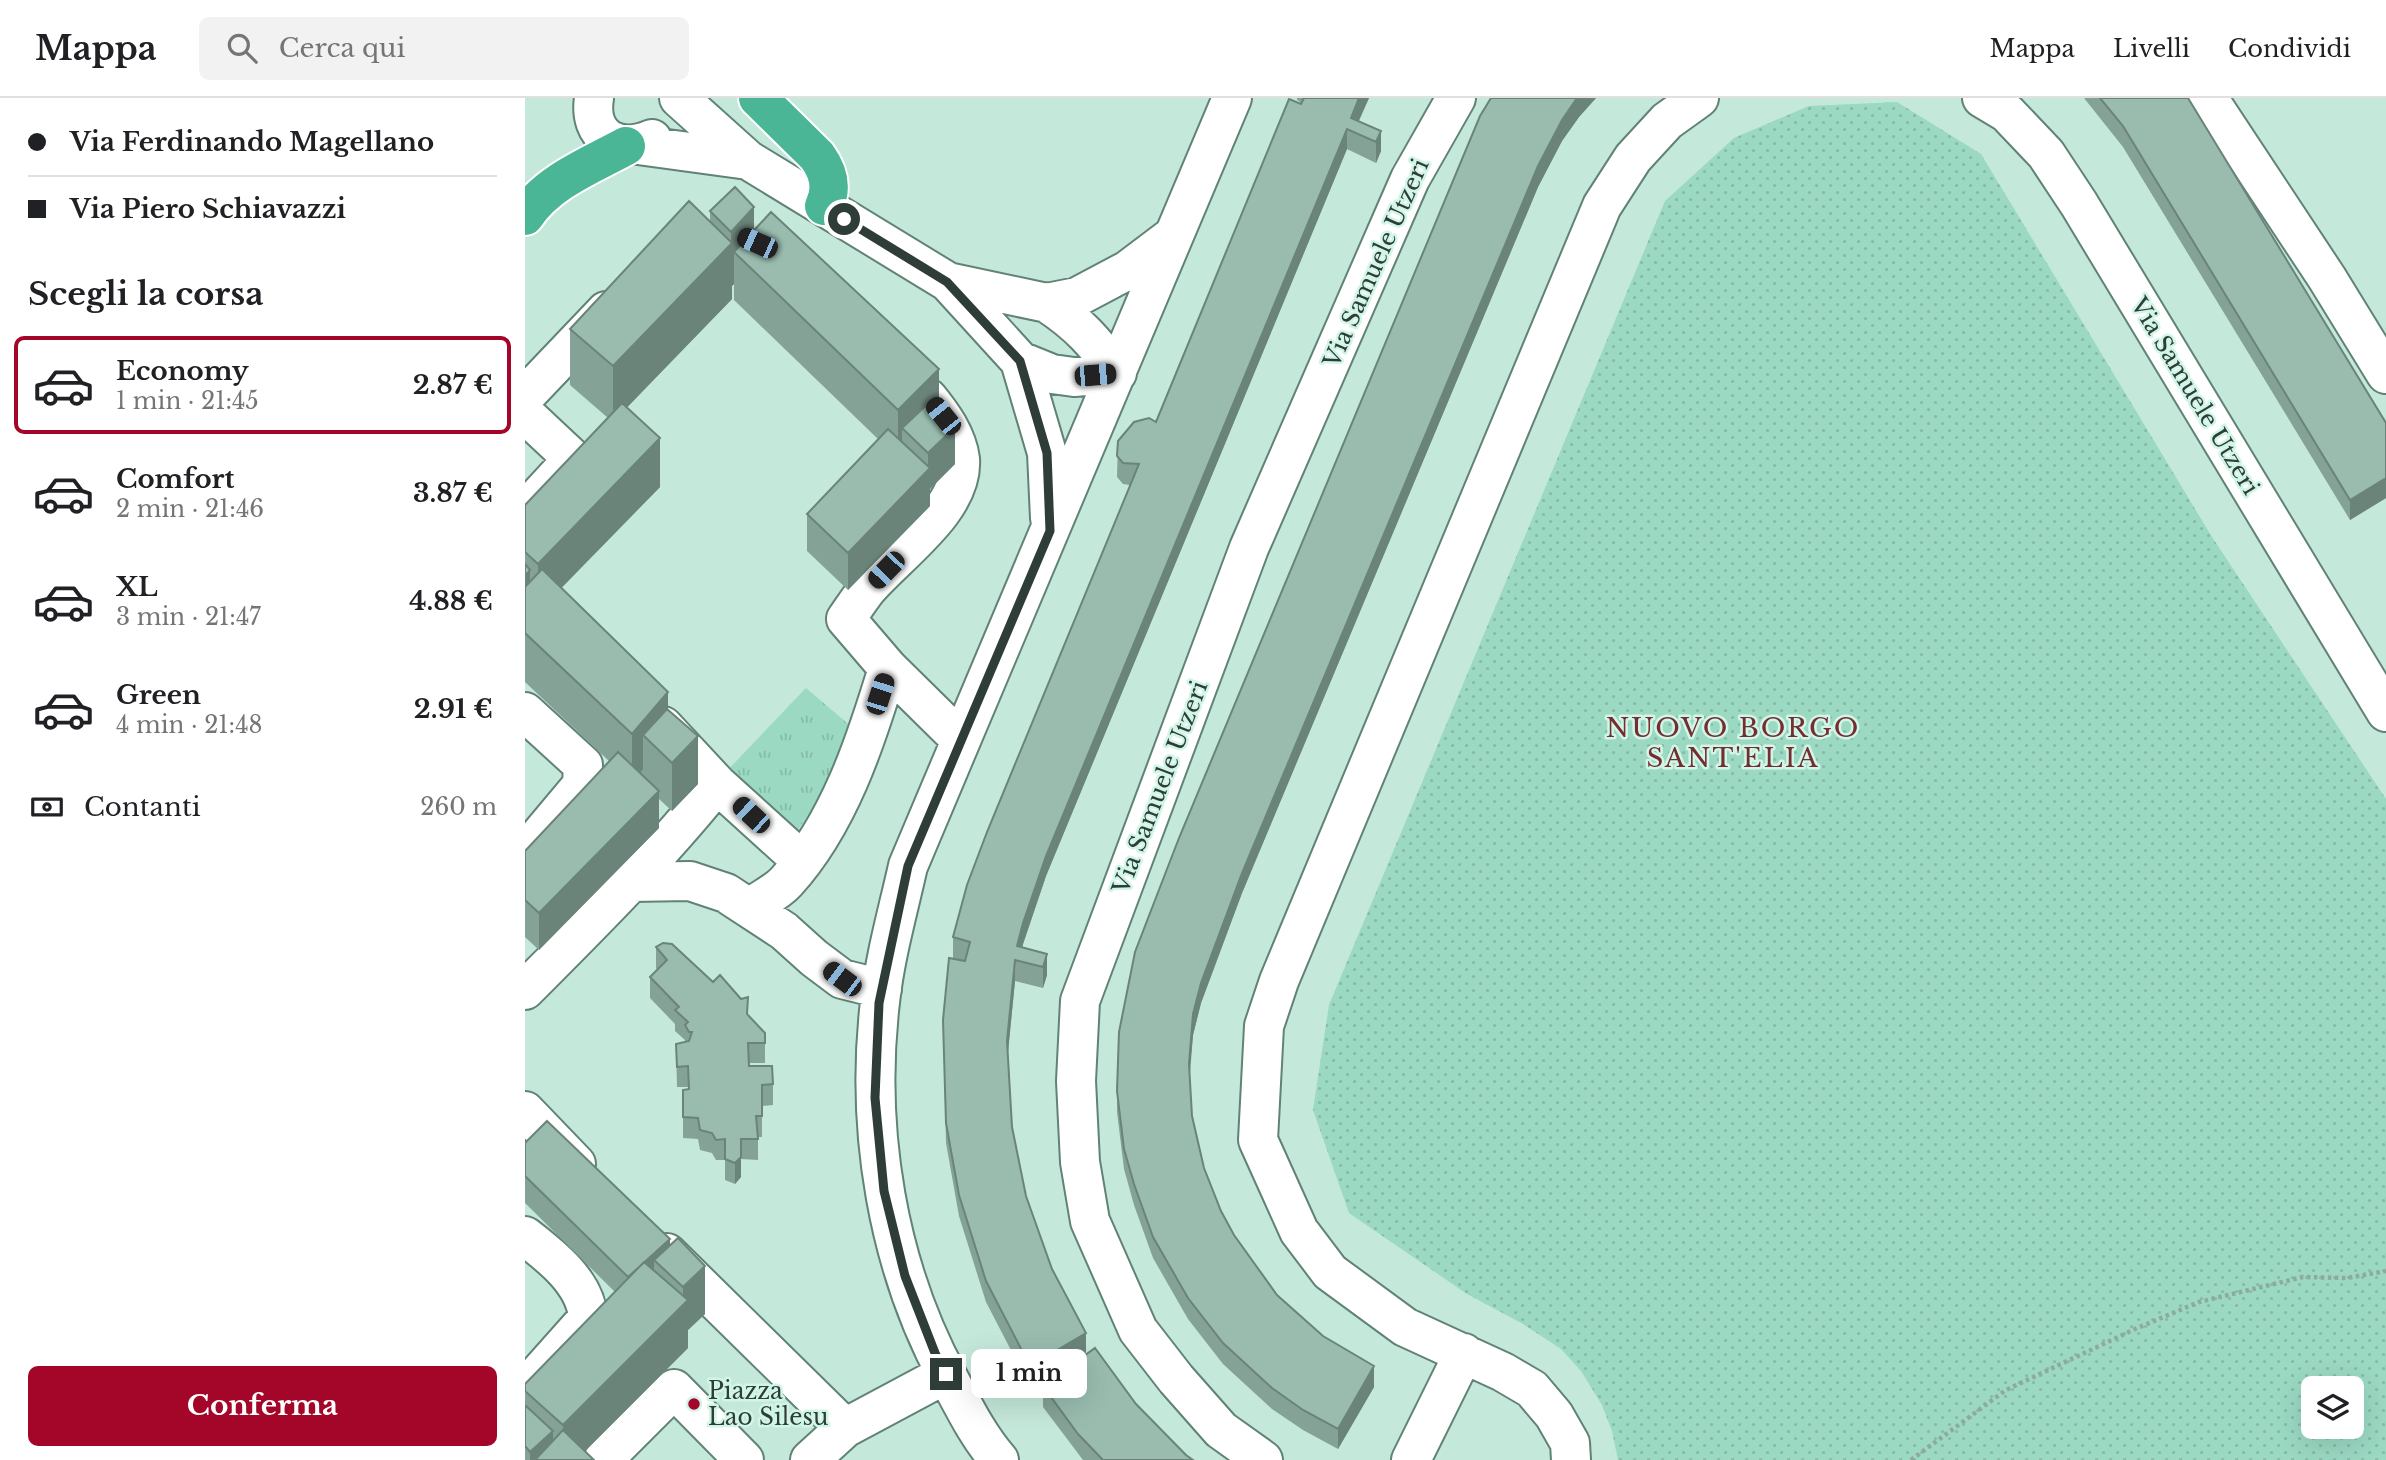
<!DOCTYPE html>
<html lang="it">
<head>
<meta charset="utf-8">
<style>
	:root { --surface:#fff; --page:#f2f2f2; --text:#202124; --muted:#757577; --line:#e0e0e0; --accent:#a30628 }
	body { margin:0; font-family:"Libre Baskerville",serif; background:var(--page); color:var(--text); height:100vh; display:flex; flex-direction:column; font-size:26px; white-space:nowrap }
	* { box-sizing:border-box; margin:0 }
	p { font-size:23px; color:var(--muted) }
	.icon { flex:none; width:38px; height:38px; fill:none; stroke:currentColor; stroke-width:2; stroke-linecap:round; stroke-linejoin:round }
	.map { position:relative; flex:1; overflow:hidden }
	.sheet { display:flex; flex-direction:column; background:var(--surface); width:525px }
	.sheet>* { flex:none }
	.hud { display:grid; align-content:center; height:154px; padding:0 28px; background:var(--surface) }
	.fabs { position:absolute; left:1776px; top:1278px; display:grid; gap:14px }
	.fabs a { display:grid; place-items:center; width:63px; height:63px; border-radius:10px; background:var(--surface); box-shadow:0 7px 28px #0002; font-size:35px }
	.end { position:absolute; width:32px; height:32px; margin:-16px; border:9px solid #2f3d38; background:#fff; box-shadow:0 0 0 4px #fff }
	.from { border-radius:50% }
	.bubble { position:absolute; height:49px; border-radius:10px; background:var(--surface); box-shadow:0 7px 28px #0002; font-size:23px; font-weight:700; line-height:49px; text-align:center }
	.car { position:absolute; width:21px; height:42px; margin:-21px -10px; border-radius:9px; box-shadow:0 0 5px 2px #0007; background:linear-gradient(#222 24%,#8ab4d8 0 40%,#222 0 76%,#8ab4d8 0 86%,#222 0) }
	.hud b { display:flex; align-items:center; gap:24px; height:66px; font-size:26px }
	.hud b+b { border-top:2px solid var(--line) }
	.hud i { width:18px; height:18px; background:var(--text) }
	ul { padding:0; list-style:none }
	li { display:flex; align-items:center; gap:21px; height:98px; margin:0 14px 10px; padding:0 14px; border:4px solid transparent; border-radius:10px }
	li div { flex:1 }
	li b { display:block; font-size:26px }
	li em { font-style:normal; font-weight:700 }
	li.current { border-color:var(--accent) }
	li>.icon { width:63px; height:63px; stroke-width:1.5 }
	h2 { padding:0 28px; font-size:32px; line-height:84px }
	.pay { display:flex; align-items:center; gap:18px; height:77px; padding:0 28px; font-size:26px }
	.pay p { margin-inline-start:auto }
	.cta { display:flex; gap:14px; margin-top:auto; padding:14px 28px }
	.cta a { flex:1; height:80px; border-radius:10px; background:var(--accent); color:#fff; font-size:28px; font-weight:700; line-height:80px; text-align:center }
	header { display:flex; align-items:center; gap:42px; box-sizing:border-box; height:98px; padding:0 35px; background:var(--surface); border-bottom:2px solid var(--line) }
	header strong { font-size:33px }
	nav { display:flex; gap:38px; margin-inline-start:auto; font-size:24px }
	.search { width:490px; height:63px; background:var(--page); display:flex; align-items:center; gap:18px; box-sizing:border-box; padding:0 24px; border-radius:10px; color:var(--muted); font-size:26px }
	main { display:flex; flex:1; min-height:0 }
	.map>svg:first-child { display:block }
</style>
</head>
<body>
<header>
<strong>Mappa</strong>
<div class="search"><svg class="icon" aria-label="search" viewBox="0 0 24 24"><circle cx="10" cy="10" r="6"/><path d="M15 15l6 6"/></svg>Cerca qui</div>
<nav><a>Mappa</a><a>Livelli</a><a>Condividi</a></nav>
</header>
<main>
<section class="sheet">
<div class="hud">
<b><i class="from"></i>Via Ferdinando Magellano</b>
<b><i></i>Via Piero Schiavazzi</b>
</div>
<h2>Scegli la corsa</h2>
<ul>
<li class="current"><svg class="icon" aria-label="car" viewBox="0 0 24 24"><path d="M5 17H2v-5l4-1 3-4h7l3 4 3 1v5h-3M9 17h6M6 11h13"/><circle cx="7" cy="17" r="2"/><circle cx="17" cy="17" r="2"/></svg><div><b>Economy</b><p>1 min · 21:45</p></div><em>2.87 €</em></li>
<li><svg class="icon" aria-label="car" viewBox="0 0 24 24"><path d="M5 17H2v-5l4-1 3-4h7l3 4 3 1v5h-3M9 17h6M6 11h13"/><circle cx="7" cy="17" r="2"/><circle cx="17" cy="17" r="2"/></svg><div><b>Comfort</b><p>2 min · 21:46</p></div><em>3.87 €</em></li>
<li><svg class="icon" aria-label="car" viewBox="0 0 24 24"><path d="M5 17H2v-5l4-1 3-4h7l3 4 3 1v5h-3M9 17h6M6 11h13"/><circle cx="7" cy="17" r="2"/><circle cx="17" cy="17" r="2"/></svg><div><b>XL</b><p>3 min · 21:47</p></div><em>4.88 €</em></li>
<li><svg class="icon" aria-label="car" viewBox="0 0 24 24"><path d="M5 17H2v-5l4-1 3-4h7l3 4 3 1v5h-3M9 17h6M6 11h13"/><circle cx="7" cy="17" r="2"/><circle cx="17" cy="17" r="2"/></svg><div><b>Green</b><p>4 min · 21:48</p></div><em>2.91 €</em></li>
</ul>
<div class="pay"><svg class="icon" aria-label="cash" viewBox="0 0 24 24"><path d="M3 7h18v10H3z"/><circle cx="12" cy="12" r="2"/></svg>Contanti<p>260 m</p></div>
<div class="cta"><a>Conferma</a></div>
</section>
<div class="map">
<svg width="1861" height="1362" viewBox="0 0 1861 1362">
	<defs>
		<pattern id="grass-dots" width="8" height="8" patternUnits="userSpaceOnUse" patternTransform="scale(1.75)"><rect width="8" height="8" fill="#9bd9c3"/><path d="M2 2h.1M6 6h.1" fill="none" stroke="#86bba8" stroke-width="1.8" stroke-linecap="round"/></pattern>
		<pattern id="park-tufts" width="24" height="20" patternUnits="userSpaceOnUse" patternTransform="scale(1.75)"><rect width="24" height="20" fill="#9bd9c3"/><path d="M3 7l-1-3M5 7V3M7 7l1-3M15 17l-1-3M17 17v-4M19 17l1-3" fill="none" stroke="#86bba8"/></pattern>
	</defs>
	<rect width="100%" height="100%" fill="#c4e8da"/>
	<path fill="url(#grass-dots)" fill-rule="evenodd" d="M1372,4l84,52 231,383 174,262v661h-768l-6,-29 -10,-26 -21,-34 -20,-22 -38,-25 -56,-30 -118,-81 -36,-103 16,-105 336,-804 69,-63 75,-32zM1788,1290h39v38h-39z"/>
	<path fill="url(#park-tufts)" d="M281,590l47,40 -22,55 -36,51 -74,-57z"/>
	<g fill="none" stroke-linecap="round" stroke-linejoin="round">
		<defs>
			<path id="minor" d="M69,0c-6,39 24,56 58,41
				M1457,0l25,15 39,41 33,50 307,508
				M1683,0l119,180 59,96
				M113,47l110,15 -69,-62
				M223,62l200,122 72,79 27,92 3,65
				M423,184l99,21 30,-6 51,-27 45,-34
				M522,205c32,21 48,39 70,70
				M495,263l32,13 22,3 43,-4
				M0,298l81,-85
				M403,300c14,17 29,38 32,61 4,50 -63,95 -92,129 -8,10 -15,21 -22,31l42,49 73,72
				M0,316l48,45 -48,52
				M0,614l58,53 -1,20 -57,68
				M138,628l54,58 85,77
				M106,784l59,-1 36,12 58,38 30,27 28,21 40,10
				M226,809c11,-8 26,-15 35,-25 53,-58 80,-141 102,-214
				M0,892c66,-66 133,-133 192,-206
				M0,1013l51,53
				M0,1138c26,20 61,47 63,82l-63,71
				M142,1155l178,175
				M78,1362l71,-71 70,71
				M285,1362l35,-32 101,-54
				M474,1362c-21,-24 -35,-53 -50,-81 -62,-113 -84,-250 -69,-377 5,-46 18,-91 28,-136l324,-768
				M738,1362l-42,-30 -45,-51 -38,-49 -48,-109 -10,-59 -4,-81 4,-80 169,-453 161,-369 46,-81
				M886,1362l53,-107
				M1046,1362l-1,-17 -16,-28 -22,-26 -29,-17 -98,-45 -75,-55 -31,-41 -41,-91 6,-114 15,-45 323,-775 31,-48 34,-37 32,-23"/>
			<path id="highway" d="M233,0l59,58c11,15 16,32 7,50
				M0,118c22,-34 66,-51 101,-70"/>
		</defs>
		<use href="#minor" stroke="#618276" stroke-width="42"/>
		<use href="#highway" stroke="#fff" stroke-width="42"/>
		<path stroke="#8eaa9f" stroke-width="4.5" stroke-dasharray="3.5 3.5" stroke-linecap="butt" d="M1386,1362l95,-70 129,-61 64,-27 104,-25 44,1 39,-7"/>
		<use href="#minor" stroke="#fff" stroke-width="38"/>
		<use href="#highway" stroke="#4ab696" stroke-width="38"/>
	</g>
	<path fill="#84a296" d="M772,0h72l-11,23 23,10v20l-5,12 -29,-14 -301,727 -24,71 25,7v21l-4,13 -28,-7 -7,72 4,74 14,69 26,73 34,84 -56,34 -44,-85 -27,-86 -13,-73 -3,-123 22,-59 -12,-3v-21l177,-452 -7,-1 -6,-7 1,-36 38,-19 145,-318 1,-1 -5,-3z
		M966,0h105l-17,19 -17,24 -24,46 -296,706 -41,110 -8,32 -4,41 3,40 12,52 17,43 13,24 43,60 97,92 -36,62 -35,-19 -31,-21 -49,-45 -35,-45 -35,-61 -19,-53 -10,-36 -7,-57v-21z
		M1559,0h104l198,325v75l-36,22 -227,-373z
		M185,113l44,19 185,177 16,57 -25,25v17l-82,84 -41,-39v-37l71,-75 -144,-139v-16l-2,2v13l-105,108 33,80 -99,101 107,122 30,74 -26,27 -13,-12v29l-120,122 -14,-13v-86l84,-90 -84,-79v-177l83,-87 -38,-33v-56l140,-108z
		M131,849l92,68 17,22v26h-16v3l24,18v21l-11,1v31h-4v23l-17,-1v18l-6,7 -10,-4v-20h-9l-4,-7 -12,-3 -2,-11 -15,-1v-48l5,-1v-2h-11l-1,-43 9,-2v-2l-10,-9v-7l-25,-26v-21l7,-7 -1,-2z
		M0,1045l145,102 35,69 -17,16v18l-103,103 9,9h-69v-76l90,-92 -90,-89z
		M518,1288l93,18 50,51 7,5h-110l-40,-53z"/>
	<path fill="#6b847a" d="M834,0h10l-15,34 -3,-14z
		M1052,0h19l-17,19 -17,24 -24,46 -296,706 -41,110 -8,32 -4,50v-21l4,-50 8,-31 41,-110 296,-707 24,-46z
		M822,31v20l-301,727 -23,68 -4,17 -2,-15 6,-23 23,-67z
		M856,33v20l-5,12v-21z
		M229,109v56l-20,-11v32l-2,2v13l-119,123v-56l118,-122v-12z
		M414,271v48l-37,11v25l-4,5v-48z
		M430,329v37l-25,25v17l-82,84v-37l80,-83v-17z
		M135,340v49l-122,125v-48z
		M1861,380v20l-36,22v-20z
		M5,472v48l-5,6v-48z
		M143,594v48l-25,-5v34l-11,13v-48z
		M173,638v48l-26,27v-48z
		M134,693v37l-120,122v-37z
		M522,856v21l-4,13v-21z
		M490,862v21l-8,80v-20z
		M216,1059v20l-6,7v-21z
		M145,1141v27l-16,-6v20l-26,-3z
		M180,1168v48l-17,16v18l-112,112h-13v-35l120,-120v-18z
		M561,1235v20l-56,34v-21z
		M849,1268v21l-36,62v-20z
		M28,1333v29h-23v-8z"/>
	<path fill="#99bcaf" stroke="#6b847a" stroke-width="2" d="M779,0h55l-8,20 30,13 -5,11 -29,-13 -301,727 -23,67 -6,23 30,8 -4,13 -28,-7 -8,81 5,86 14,69 26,73 34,64 -56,33 -44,-85 -27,-86 -13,-72 -3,-103 6,-62 16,3 5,-19 -17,-5 14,-52 20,-53 152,-368 -16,-1 -6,-7 1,-15 16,-19 15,-4 7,4 133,-323 12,5z
		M966,0h86l-15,22 -24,46 -296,707 -41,110 -8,31 -4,50 3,52 12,52 17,43 13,24 43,60 46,41 51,30 -36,63 -35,-19 -31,-22 -49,-45 -35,-45 -35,-61 -19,-53 -10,-35 -7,-58 2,-59 16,-80 44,-114 301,-722z
		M1575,0h88l198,325v55l-36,22 -227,-374z
		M210,89l19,20 -23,25 -21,-21z
		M164,103l43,42 -119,123 -43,-37z
		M246,114l168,157 -41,41 -164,-158z
		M408,301l22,28 -27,26 -26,-25z
		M97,305l38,35 -122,126 -13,-12v-47z
		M363,331l42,39 -82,85 -41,-39z
		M0,466l5,6 -5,6z
		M17,471l126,123 -36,42 -107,-101v-46z
		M142,611l31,27 -26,27 -29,-28z
		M93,654l41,39 -120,122 -14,-13v-49z
		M138,845l9,1 41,38 7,-7 21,24 7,-2 -1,17 18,19v10h-17l1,23h23l1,18 -11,1v31h-6l2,23h-17v18l-6,6 -10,-4v-20l-9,1 -4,-7 -12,-3 -2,-12 -15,-1v-27l6,-1 -1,-23 -11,1 -1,-23 13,-3 3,-9h-3l-4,-7 3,-3 -13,-12 4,-3 -29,-30 17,-17 -11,-13z
		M22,1023l123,118 -42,38 -103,-101v-33z
		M153,1140l27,28 -22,21 -29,-27z
		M119,1164l44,38 -125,125 -38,-34v-7z
		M570,1250l41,56 50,51 7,5h-90l-25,-26 -35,-48z
		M1,1308l27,25 -23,21 -5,-6v-39z
		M38,1332l31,30h-59z"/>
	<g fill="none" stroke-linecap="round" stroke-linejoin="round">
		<path stroke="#2f3d38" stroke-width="9" d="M319,121l103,63 73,79 27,92 3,78 -142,335 -29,137 -4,95 9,93 21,85 30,77 11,21"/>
	</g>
	<circle fill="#a30628" stroke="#d1f6e7" stroke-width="2.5" cx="169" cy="1306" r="7"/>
	<g text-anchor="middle" stroke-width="5" stroke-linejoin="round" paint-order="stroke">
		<g font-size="23" fill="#2f3d38" stroke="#d1f6e7">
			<text transform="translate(851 165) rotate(-66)" y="8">Via Samuele Utzeri</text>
			<text transform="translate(1670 298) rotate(59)" y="8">Via Samuele Utzeri</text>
			<text transform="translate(635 689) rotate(-69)" y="8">Via Samuele Utzeri</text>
		</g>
		<g font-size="23" fill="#2f3d38" stroke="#d1f6e7" text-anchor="start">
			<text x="183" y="1301">Piazza<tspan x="183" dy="26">Lao Silesu</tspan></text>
		</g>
		<g font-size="26" letter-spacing="2" fill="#742d30" stroke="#d1f6e7">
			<text x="1208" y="639">NUOVO BORGO<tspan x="1208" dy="30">SANT'ELIA</tspan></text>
		</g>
	</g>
</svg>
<div class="fabs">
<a><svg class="icon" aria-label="layers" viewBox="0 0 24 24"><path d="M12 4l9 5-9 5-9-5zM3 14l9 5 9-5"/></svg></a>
</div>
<i class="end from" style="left:319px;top:121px"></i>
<i class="end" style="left:421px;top:1276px"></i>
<div class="bubble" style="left:446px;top:1251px;width:116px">1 min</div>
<i class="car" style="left:232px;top:145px;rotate:294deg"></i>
<i class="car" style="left:570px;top:277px;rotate:85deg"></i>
<i class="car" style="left:418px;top:318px;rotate:321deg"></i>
<i class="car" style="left:361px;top:472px;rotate:224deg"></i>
<i class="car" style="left:355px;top:596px;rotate:18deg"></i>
<i class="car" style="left:226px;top:717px;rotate:313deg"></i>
<i class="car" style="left:317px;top:881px;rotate:307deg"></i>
</div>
</main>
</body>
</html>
